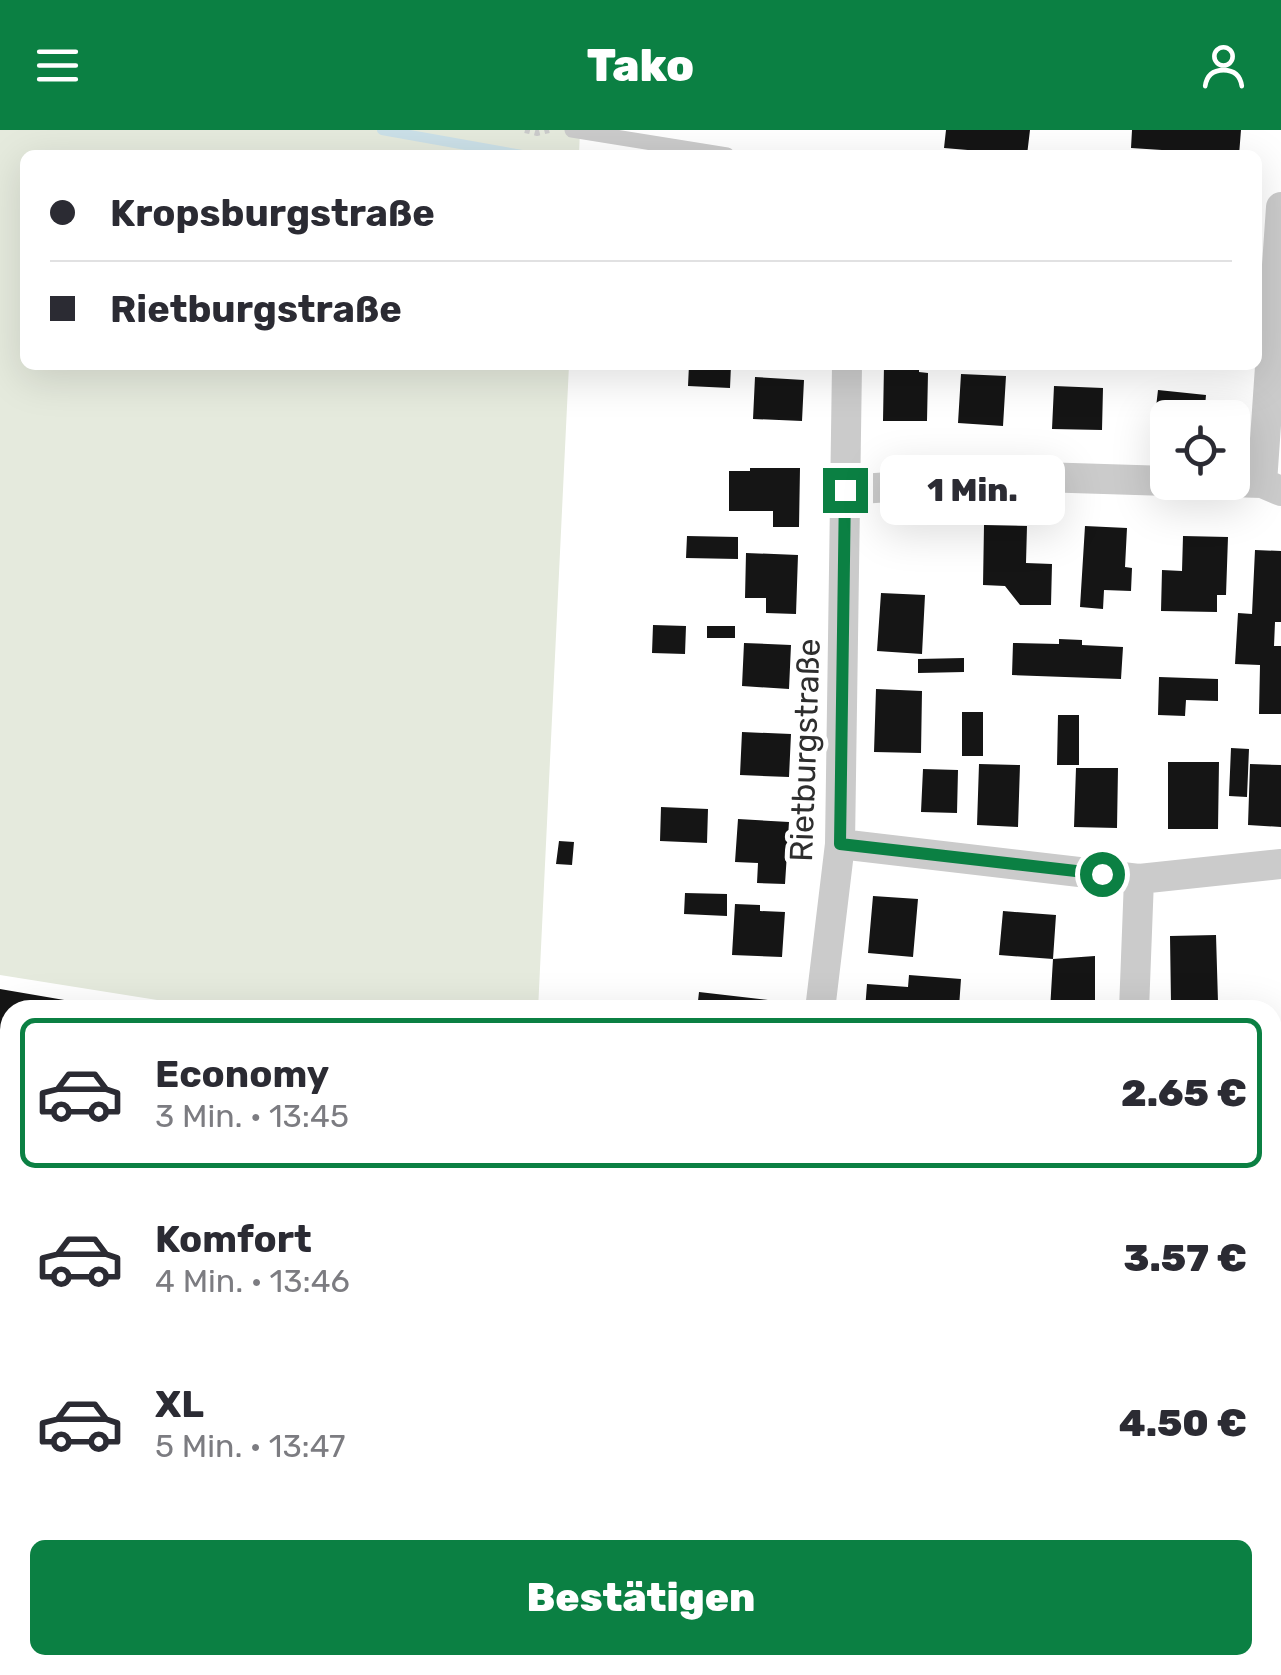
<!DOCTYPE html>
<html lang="de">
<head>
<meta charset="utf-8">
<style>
	:root { --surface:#fff; --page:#f2f2f3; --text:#2b2b33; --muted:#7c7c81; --line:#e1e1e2; --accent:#0b8043 }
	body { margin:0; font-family:Rubik,sans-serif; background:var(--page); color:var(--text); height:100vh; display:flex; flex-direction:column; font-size:38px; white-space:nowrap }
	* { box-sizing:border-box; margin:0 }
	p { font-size:32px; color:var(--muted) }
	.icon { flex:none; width:55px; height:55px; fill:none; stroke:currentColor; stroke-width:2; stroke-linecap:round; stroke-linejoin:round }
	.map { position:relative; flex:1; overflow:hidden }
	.sheet { position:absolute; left:0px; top:870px; width:1282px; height:675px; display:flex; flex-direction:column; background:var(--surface); border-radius:30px 30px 0 0; box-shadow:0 10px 40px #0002 }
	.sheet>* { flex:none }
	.hud { position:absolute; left:20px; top:20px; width:1242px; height:220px; border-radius:15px; box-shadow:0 10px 40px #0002; display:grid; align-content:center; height:220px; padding:0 30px; background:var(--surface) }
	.controls { position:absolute; left:1150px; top:270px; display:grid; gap:20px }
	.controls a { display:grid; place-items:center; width:100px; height:100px; border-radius:15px; background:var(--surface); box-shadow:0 10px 40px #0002; font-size:50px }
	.end { position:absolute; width:45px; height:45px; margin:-22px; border:12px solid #0b8043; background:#fff; box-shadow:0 0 0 5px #fff }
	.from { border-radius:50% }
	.bubble { position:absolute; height:70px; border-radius:15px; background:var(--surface); box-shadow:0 10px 40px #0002; font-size:32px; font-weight:800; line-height:70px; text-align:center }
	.hud b { display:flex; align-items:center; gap:35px; height:95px; font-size:38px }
	.hud b+b { border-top:2px solid var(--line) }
	.hud i { width:25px; height:25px; background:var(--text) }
	ul { padding:18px 0 0; list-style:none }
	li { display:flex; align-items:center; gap:30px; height:150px; margin:0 20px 15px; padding:0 10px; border:5px solid transparent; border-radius:15px }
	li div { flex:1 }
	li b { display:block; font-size:38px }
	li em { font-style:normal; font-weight:800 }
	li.selected { border-color:var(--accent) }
	li>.icon { width:90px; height:90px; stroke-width:1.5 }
	.action { display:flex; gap:20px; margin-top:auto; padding:20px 30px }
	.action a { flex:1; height:115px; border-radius:15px; background:var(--accent); color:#fff; font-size:40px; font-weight:800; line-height:115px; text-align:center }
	header { display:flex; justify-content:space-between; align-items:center; height:130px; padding:0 30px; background:var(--accent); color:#fff; font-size:45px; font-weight:800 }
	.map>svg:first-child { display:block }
</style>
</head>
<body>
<header><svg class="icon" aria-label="menu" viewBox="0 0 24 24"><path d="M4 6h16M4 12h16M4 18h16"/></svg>Tako<svg class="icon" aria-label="person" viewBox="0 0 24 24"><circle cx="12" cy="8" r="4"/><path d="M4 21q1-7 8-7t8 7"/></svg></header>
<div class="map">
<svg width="1281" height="1545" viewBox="0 0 1281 1545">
	<rect width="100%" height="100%" fill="#fff"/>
	<path fill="#e5eadd" d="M0,0h580l-1,25h-554v210h544l-31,645h-318l-220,-35z
		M1273,1474l8,2v59l-8,-4z
		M40,1535h293l-3,10h-293z
		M421,1535h135l-3,10h-135z"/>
	<path fill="#cbe0e8" d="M1273,1531l8,4v10h-665l7,-10h649z"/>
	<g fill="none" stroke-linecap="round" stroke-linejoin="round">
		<path stroke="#cbe0e8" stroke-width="10" d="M382,0l140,25"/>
	</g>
	<path fill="#151515" d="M946,0h84l-3,25 -83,-7z
		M1132,0h109l-2,25 -108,-7z
		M689,235h42l-1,23 -42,-2z
		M884,235h35v7l9,1 -1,48h-44z
		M961,244l45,2 -3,50 -45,-3z
		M755,247l49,3 -2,41 -49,-2z
		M1054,256l49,2 -1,42 -50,-1z
		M1158,260l48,5 -2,23h-36v16l-15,-1z
		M750,338h50l-1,59h-26v-16h-44v-40h21z
		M984,395l43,1 -1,37 26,1 -1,41h-31l-15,-19 -22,-1z
		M1085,396l42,2 -2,39 7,1 -1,23 -27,-1 -1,19 -23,-2z
		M687,406l51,1v22l-52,-1z
		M1183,406l45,1 -2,58h-9v17l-56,-1 1,-41 20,1z
		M1255,420l26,1v71h-6l-1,24h7v68h-22l1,-49 -25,-1 3,-51 14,1z
		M746,423l52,2 -2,59 -30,-1v-15h-21z
		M881,463l44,2 -3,59 -45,-3z
		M653,495l33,1 -1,28 -33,-1z
		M707,496h28v12h-28z
		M1059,509l23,1v5l41,2 -2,32 -109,-4 1,-32 46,1z
		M744,513l47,2 -2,44 -47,-3z
		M964,528v14l-46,1v-14z
		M1159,547l59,2v22l-32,-1 -1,16 -27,-1z
		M876,559l46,2 -1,62 -47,-1z
		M962,582h21v44h-21z
		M1058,585h21v50h-22z
		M742,602l49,2 -2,43 -49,-2z
		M1231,618l18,1 -2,48 -18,-1z
		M1168,632h51l-1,67h-50z
		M979,634l41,1 -2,62 -41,-2z
		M1250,634l31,1v62l-33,-2z
		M1076,638h42l-1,60 -43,-1z
		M923,639l35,1 -1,43 -36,-1z
		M661,677l47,2 -1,34 -47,-2z
		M738,689l51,3 -4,62 -28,-1 1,-20 -23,-1z
		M559,711l15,1 -2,23 -16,-1z
		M685,763l42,1v22l-43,-2z
		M873,766l45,3 -5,58 -45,-4z
		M735,774l25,1v6l25,1 -3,45 -50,-2z
		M1003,781l53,4 -3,44 -54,-4z
		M1216,805l2,67 -47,1 -1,-67z
		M1095,826v54h-45l3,-51z
		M909,845l52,4 -2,28 -52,-4v7h-42l2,-26 41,3z
		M0,859l111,19v2h-101v66l-10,-1z
		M699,862l77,9 -1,9h-78z
		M0,1253l10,1v105l-8,46z
		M111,1535h142l-4,10h-142z"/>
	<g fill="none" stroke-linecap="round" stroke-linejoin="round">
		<path stroke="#cbcbcb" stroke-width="6" stroke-dasharray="5 5" stroke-linecap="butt" d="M525,0l12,3 12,-3
			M393,1535l8,3 -3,7
			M401,1538l23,7
			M484,1545l5,-10
			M690,1545l14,-10"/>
		<path stroke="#cbcbcb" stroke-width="15" d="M572,0l155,25
			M1272,1460l9,1
			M6,1545l4,-13
			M95,1545l4,-10"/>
		<path stroke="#cbcbcb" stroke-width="30" d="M1281,77l-19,276 19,8
			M1229,352l33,1
			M845,360l195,-13 128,4
			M840,714l299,35 142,-15
			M820,880l20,-166 7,-479
			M1134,880l5,-131
			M0,1168l10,2
			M1272,1400l9,1"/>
	</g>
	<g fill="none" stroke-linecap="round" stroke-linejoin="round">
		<path stroke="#0b8043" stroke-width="12" d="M845,360l-5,354 262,30"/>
	</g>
	<g text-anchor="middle" stroke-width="10" stroke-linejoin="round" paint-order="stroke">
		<g font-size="32" fill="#2e2e2e" stroke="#fff">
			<text transform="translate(805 620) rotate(-88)" y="11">Rietburgstraße</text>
		</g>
	</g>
</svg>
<div class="controls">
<a><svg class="icon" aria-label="locate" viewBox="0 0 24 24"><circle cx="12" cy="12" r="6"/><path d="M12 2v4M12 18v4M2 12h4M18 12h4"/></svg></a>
</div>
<i class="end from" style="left:1102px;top:744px"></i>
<i class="end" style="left:845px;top:360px"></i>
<div class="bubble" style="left:880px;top:325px;width:185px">1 Min.</div>
<div class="hud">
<b><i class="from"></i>Kropsburgstraße</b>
<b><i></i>Rietburgstraße</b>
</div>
<section class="sheet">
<ul>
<li class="selected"><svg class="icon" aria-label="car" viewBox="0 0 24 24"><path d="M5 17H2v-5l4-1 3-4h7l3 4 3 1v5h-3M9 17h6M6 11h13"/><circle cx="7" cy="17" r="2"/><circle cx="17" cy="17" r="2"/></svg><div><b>Economy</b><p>3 Min. · 13:45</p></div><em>2.65 €</em></li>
<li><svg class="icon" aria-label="car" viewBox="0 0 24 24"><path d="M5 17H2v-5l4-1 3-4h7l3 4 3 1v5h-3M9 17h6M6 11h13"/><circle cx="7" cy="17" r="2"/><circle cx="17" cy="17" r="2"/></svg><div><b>Komfort</b><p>4 Min. · 13:46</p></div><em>3.57 €</em></li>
<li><svg class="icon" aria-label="car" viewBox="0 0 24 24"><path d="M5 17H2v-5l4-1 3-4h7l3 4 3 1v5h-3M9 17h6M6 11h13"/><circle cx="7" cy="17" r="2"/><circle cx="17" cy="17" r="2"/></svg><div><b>XL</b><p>5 Min. · 13:47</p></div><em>4.50 €</em></li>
</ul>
<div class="action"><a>Bestätigen</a></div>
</section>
</div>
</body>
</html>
